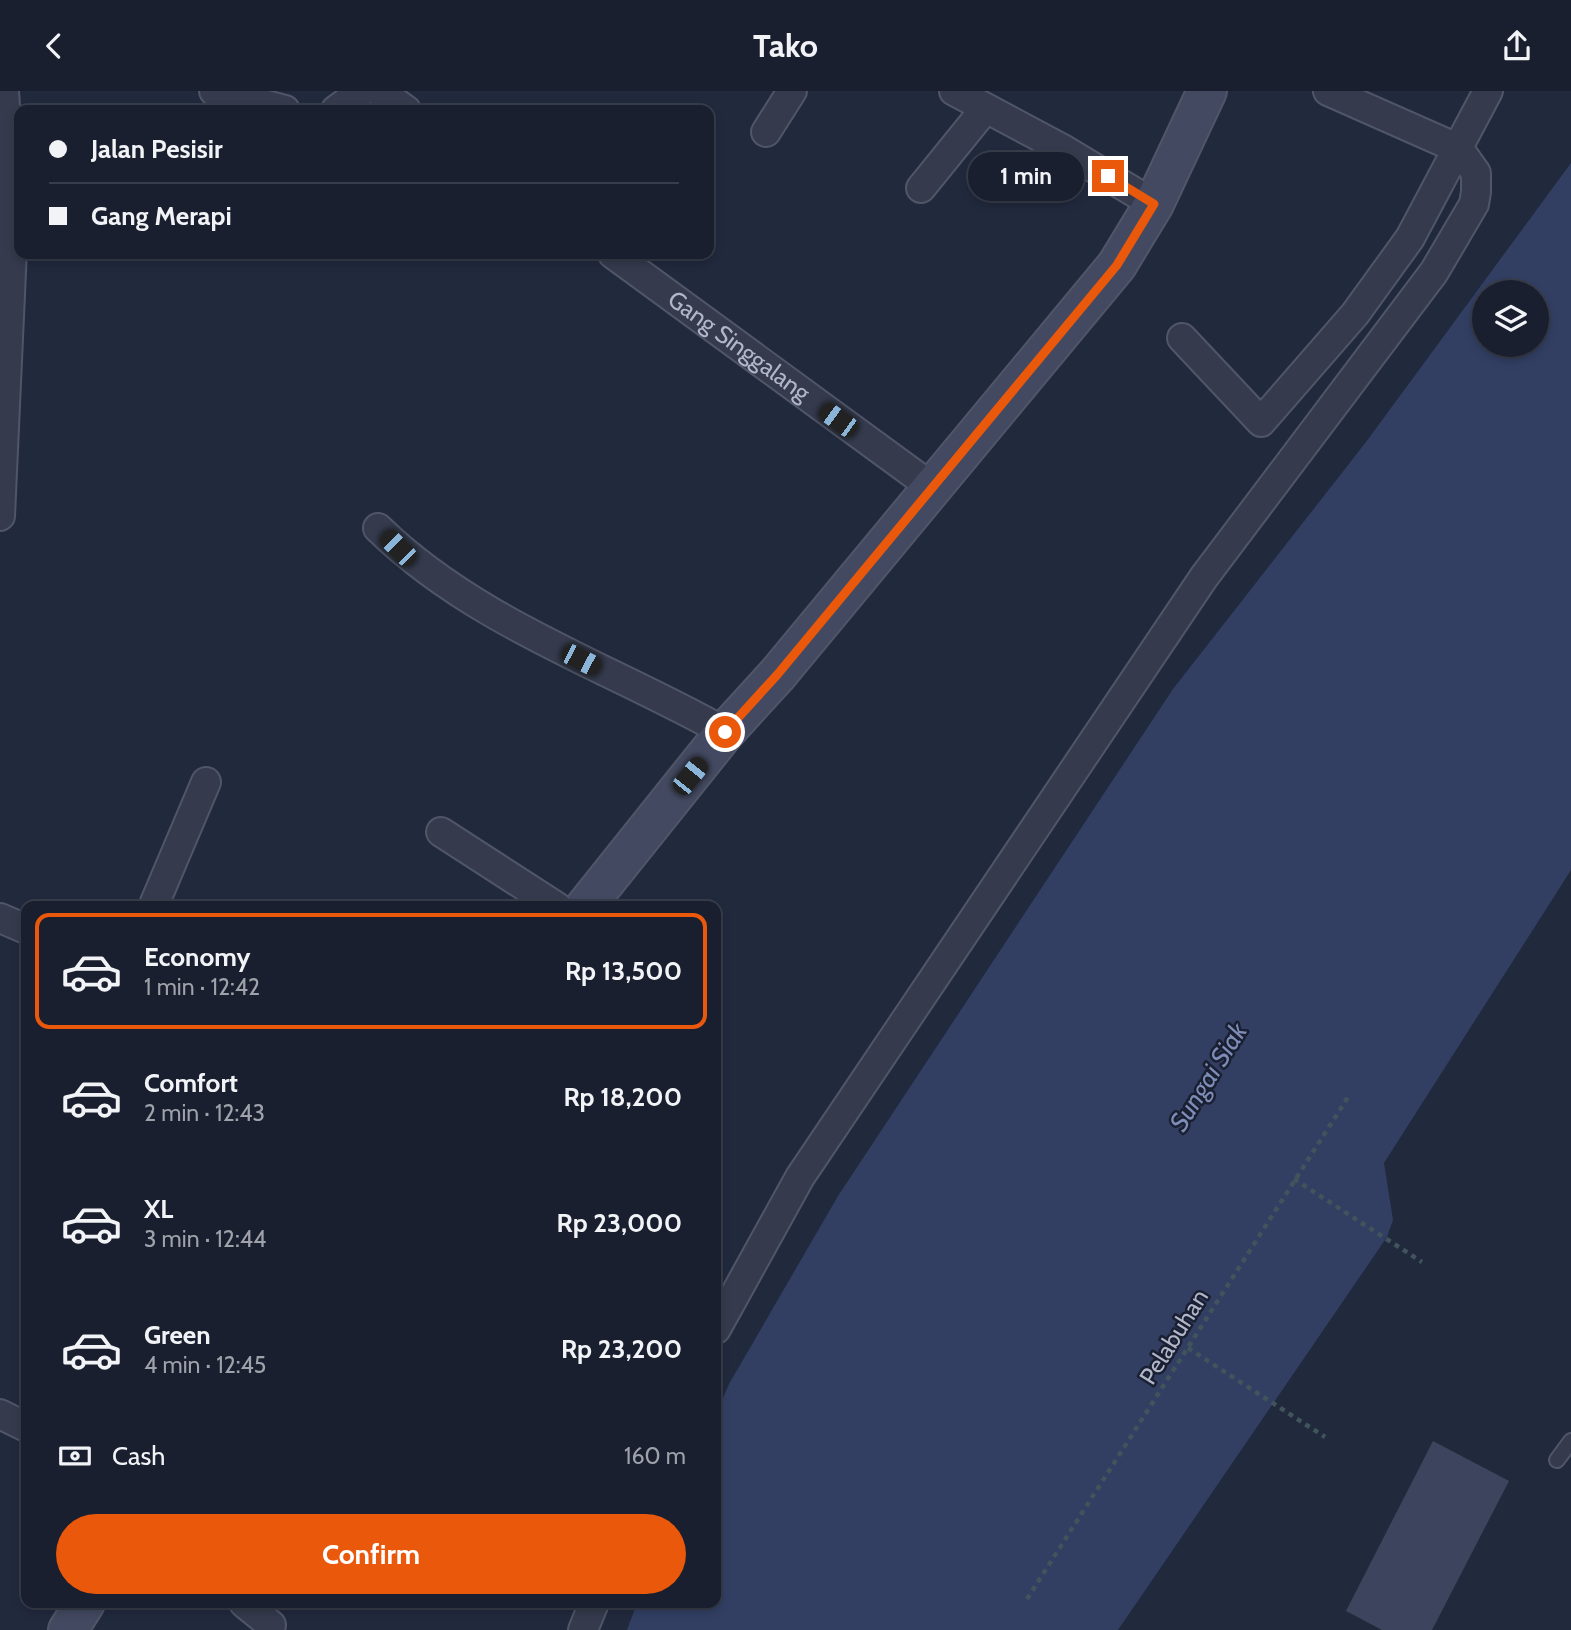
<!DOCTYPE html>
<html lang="en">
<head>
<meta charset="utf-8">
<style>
	:root { --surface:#191f2e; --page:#262c3a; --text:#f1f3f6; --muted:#9fa2aa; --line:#373d4a; --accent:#ea580c }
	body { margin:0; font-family:Cabin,sans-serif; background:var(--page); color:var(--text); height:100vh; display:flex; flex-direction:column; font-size:26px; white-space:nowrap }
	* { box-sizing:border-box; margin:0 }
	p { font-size:23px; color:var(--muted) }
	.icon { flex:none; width:38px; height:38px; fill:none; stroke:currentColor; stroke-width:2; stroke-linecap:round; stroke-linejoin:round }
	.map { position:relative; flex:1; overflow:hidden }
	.sheet { position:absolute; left:21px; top:810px; width:700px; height:707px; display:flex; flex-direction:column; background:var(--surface); border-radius:14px; box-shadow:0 4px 10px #0003,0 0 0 2px var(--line) }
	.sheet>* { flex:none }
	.banner { position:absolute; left:14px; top:14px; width:700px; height:154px; border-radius:14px; box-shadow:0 4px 10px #0003,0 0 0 2px var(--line); display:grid; align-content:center; height:154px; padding:0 35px; background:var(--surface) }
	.tools { position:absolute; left:1472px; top:189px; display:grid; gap:14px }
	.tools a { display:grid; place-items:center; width:77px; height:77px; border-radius:50%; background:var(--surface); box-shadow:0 4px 10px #0003,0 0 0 2px var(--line); font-size:35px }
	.end { position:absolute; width:32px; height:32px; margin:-16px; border:9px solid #ea580c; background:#fff; box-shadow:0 0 0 4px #fff }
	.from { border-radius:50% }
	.bubble { position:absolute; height:49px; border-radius:24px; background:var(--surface); box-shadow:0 4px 10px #0003,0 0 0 2px var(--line); font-size:23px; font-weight:800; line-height:49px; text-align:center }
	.car { position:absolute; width:21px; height:42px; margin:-21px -10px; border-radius:9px; box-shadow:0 0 5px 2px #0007; background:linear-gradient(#222 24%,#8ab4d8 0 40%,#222 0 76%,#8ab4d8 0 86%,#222 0) }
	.banner b { display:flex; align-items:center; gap:24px; height:66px; font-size:26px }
	.banner b+b { border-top:2px solid var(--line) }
	.banner i { width:18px; height:18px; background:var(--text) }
	ul { padding:12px 0 0; list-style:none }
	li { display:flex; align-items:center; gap:21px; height:116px; margin:0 14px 10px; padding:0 21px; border:4px solid transparent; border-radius:14px }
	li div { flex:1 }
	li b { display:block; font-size:26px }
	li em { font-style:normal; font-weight:800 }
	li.active { border-color:var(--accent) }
	li>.icon { width:63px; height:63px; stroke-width:1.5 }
	.pay { display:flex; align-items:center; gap:18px; height:77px; padding:0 35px; font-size:26px }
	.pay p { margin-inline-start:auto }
	.button { display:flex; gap:14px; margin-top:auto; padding:14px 35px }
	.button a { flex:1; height:80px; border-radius:42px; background:var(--accent); color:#fff; font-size:28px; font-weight:800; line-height:80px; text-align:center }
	header { display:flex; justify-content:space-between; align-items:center; height:91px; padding:0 35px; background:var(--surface); font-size:32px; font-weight:800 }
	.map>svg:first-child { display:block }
</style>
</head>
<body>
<header><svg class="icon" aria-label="back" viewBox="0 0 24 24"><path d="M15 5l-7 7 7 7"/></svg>Tako<svg class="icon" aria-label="share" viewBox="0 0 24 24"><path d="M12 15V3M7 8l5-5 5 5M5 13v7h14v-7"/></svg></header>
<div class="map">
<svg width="1571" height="1539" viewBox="0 0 1571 1539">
	<rect width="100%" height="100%" fill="#21293d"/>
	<path fill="#323f63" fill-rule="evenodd" d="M1571,72v707l-187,293 9,57 -6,17 -269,393h-491l10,-27h79v-189l13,-30 109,-188 335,-507 193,-247zM1484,201h52v53h-52z"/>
	<path fill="#3d455e" d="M1433,1350l76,40 -77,149h-50l-36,-19z"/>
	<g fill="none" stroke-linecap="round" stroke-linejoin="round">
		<defs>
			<path id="lane" d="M1557,1369l14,-19"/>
			<g id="street">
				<path d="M214,0l71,19"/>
				<path d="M379,0l27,19"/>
				<path d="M954,0l107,57 93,56"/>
				<path d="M336,19l26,-19"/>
				<path d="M766,41l26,-41"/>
				<path d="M921,97l64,-79"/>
				<path id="s1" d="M613,163l320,234"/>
				<path d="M1182,247l79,84 94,-108 55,-76 78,-147"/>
				<path d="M0,425l13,-289 -9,-136"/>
				<path d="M378,437c96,94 231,139 347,204"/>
				<path d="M441,741l116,75"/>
				<path d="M153,816l53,-125"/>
				<path d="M0,827l26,11"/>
				<path d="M716,1238l84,-152 404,-600 230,-305 40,-68 2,-12v-19l-17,-24 -131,-58"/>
				<path d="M0,1323l26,13"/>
				<path d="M244,1512l27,22"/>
				<path d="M583,1539l11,-27"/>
			</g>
			<path id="secondary" d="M585,816l140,-175 52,-57 340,-410 37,-61 53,-113
				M68,1539l17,-27"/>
		</defs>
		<use href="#lane" stroke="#505668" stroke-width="18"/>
		<use href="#street" stroke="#505668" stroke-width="32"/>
		<use href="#secondary" stroke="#505668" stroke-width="42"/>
		<path stroke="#41545b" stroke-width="4.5" stroke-dasharray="5 5" stroke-linecap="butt" d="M1294,1088l128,83
			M1188,1257l137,89
			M1027,1508l323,-505"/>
		<use href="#lane" stroke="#353b4d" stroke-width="14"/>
		<use href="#street" stroke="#353b4d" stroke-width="28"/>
		<use href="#secondary" stroke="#434960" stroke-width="38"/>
	</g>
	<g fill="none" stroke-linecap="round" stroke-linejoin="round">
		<path stroke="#ea580c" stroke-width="9" d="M725,641l52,-57 340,-410 37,-61 -46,-28"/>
	</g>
	<g text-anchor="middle" stroke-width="5" stroke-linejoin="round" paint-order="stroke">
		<g font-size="24" fill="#b1b6c9" stroke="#1a2032">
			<text dy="8" stroke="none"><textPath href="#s1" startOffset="156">Gang Singgalang</textPath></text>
			<text transform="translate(1174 1246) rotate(-58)" y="8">Pelabuhan</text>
		</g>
		<g font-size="26" font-style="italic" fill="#7e8db7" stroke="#1a2032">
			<text transform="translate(1208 986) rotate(-58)" y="9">Sungai Siak</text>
		</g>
	</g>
</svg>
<div class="tools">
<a><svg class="icon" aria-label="layers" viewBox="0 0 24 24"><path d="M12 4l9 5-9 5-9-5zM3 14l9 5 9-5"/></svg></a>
</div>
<i class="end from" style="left:725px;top:641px"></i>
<i class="end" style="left:1108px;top:85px"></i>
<div class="bubble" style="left:968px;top:61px;width:116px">1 min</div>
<i class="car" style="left:838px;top:329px;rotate:306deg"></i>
<i class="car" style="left:398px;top:457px;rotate:315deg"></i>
<i class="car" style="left:581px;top:569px;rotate:117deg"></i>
<i class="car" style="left:690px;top:685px;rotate:39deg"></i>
<div class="banner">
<b><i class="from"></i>Jalan Pesisir</b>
<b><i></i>Gang Merapi</b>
</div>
<section class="sheet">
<ul>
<li class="active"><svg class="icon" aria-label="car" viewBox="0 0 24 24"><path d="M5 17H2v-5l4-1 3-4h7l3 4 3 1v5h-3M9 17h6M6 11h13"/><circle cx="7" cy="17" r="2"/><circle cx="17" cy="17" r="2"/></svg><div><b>Economy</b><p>1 min · 12:42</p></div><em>Rp 13,500</em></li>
<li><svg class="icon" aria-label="car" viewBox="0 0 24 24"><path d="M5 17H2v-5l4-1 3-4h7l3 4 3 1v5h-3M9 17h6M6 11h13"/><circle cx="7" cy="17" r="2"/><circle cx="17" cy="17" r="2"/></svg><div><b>Comfort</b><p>2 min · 12:43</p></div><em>Rp 18,200</em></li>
<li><svg class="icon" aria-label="car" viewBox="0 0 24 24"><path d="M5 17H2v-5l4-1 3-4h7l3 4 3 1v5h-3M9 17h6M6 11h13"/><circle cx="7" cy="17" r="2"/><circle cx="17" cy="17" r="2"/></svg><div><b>XL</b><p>3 min · 12:44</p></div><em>Rp 23,000</em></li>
<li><svg class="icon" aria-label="car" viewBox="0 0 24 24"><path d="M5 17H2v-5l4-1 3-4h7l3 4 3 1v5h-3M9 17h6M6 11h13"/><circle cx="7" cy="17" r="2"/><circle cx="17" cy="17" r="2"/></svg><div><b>Green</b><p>4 min · 12:45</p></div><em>Rp 23,200</em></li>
</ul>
<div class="pay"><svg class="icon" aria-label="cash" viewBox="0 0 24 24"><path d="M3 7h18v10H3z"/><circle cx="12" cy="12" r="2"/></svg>Cash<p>160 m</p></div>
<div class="button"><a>Confirm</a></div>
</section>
</div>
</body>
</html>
